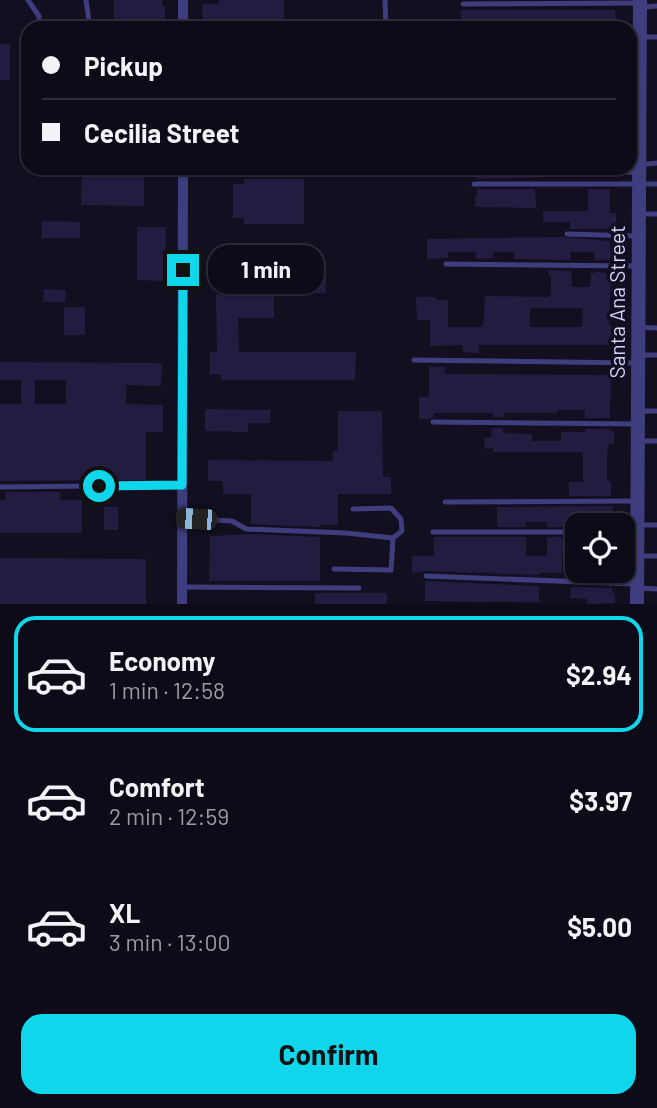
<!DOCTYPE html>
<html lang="en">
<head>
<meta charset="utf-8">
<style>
	:root { --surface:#0e0b19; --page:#171422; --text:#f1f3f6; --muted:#9b9ba2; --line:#2e2b38; --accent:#0fd6eb }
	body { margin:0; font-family:Barlow,sans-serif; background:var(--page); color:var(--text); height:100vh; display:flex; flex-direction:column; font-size:26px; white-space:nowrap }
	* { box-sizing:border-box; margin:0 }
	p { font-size:23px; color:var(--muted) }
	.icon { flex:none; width:38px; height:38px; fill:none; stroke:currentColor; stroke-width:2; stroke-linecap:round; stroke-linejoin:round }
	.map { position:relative; height:604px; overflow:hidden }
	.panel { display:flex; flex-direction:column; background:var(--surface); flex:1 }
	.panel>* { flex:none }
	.hud { position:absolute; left:21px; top:21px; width:616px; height:154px; border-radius:21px; box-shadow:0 2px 5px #0004,0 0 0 2px var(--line); display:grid; align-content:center; height:154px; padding:0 21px; background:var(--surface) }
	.controls { position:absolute; left:565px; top:513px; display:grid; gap:14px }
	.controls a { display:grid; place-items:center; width:70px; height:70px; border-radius:14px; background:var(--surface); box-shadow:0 2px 5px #0004,0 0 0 2px var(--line); font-size:35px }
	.end { position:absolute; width:32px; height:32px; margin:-16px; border:9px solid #0fd6eb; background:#111; box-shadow:0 0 0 4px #111 }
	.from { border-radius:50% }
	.bubble { position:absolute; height:49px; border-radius:21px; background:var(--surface); box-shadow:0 2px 5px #0004,0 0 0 2px var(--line); font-size:23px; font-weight:700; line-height:49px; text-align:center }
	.car { position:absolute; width:21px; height:42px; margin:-21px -10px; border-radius:9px; box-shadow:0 0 5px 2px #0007; background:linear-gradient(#222 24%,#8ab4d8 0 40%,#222 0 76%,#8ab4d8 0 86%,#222 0) }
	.hud b { display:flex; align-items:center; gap:24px; height:66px; font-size:26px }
	.hud b+b { border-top:2px solid var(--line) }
	.hud i { width:18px; height:18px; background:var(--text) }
	ul { padding:12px 0 0; list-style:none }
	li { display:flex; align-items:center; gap:21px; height:116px; margin:0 14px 10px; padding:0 7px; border:4px solid transparent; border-radius:21px }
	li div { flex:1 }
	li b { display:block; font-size:26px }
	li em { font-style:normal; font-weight:700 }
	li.on { border-color:var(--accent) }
	li>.icon { width:63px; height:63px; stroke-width:1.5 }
	.primary-button { display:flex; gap:14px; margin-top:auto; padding:14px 21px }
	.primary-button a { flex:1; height:80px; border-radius:21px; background:var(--accent); color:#111; font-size:28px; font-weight:700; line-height:80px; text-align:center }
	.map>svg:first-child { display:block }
</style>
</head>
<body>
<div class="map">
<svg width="657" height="604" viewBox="0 0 657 604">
	<rect width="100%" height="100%" fill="#120f21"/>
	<path fill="#231c41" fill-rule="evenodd" d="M114,0h48v6h3v22h-51z
		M219,0h65v27h-81l-1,-23h17z
		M461,10h154l1,18h-154z
		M0,44h10v36h-10z
		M82,168h62v38l-63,-1z
		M417,168h35v9h-35z
		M477,168h77v9l-77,2z
		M244,179h60v45h-60v-6h-11v-34h11z
		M477,189h58l1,19 -59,-1 -2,-1v-9h2z
		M588,189h22v24h6v16h-46v-7h-27v-11h45z
		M42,221l38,1v16h-38z
		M137,227h29l-1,54 -28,-1z
		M563,237l47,4 1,16 -2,3h-15v-8h-24l1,8 -57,-1v-7h-21v6l-17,1v-7h-28v6l-21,1v-20z
		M548,270l23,1 1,16h18l1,-14h4l-1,-2 15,3v4h2l-2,47 3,2v18h-133v8l-16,-1v-7l-33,1v-26h-13l-1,-23h19l2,3h11v27h35l2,-31 63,1 3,-2v-20h-2zM530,308h53l-1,19h-52z
		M313,275h13v18h-14z
		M44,289l22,1 -1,12h-22z
		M216,294l58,2v22h-36l1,34h117l-1,28h-134v-6h-11v-22h7z
		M64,307h21v28h-21z
		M0,362l162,1 -1,23 -35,-1v19l37,1v27h-17v48l-146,1v-77h21v-24h-21zM35,380h31v24h-31z
		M429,367h16v7l166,1 -1,43h-25v-8h-27l-1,3h-53v4h-11v-4h-59v4l-5,2h-10v-22h10z
		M205,409l65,1v13h-22v9l-43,-1z
		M338,411h44l1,66h8v17h-53v31h-18v2l-69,-3v-30h-28v-13h-15v-21l125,1v-10h5z
		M492,428h11v5l29,1v7h29v-9h24v-3h25v2h4v13h-5l-2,8v29h4v15h-42v-14h14v-30h-90v-4l-8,1 -1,-11h7z
		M5,492h55v8h22v33h-82v-33h5z
		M613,506l-2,17 -29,-1 -4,2v3h-31v-5h-21v5h-29v-20z
		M104,507h14v23h-14z
		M251,534l69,3v44h-111l1,-45z
		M434,537h92v19h21v-19h31v16h-16v20h-23v2l-113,-4 -14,2v-17h22z
		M0,558l146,1v45h-146z
		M588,570h24v8l-24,-1z
		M425,581l114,5v16l-114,-1z
		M571,587l41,1v5h3v10l-25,1 -3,-1v-4l-17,-1z
		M315,593h72v11h-72z"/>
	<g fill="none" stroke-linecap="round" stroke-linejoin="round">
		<path stroke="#3f3d7d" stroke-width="5" d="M28,0l11,16v12
			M86,0l4,28
			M385,0l1,28
			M463,4l174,-1
			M643,7l14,-1
			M640,37h17
			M640,165l17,-2
			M608,168l8,3 23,2
			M474,184h183
			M639,214h18
			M567,234l69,2
			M446,264l190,2
			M639,327l18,1
			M639,355h18
			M414,360l221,3
			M638,411h19
			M433,422l204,2
			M638,441h19
			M0,487l182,-2
			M445,502l190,-1
			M353,509l38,-1 10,11 1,12 -9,7
			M182,518l50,3 14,8 100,4 47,5 -2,32 -57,-1
			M639,525h18
			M433,532h145
			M623,532h12
			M638,556h19
			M426,576l210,8
			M182,587l177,1
			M639,588l18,1"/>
		<path stroke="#3f3d7d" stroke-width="10" d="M183,28v-28
			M182,604l1,-436"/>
		<path stroke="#3f3d7d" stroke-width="14" d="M637,604l3,-604"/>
	</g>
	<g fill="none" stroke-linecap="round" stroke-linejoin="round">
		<path stroke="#0fd6eb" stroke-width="9" d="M99,486l83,-1 1,-215"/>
	</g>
	<g text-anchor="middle" stroke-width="7" stroke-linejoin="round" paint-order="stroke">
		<g font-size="21" fill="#d6d2fc" stroke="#120f21">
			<text transform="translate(618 302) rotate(-90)" y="7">Santa Ana Street</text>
		</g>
	</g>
</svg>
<div class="controls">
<a><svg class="icon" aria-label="locate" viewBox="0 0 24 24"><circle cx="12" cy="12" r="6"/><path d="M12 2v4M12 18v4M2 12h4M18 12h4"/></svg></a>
</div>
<i class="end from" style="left:99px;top:486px"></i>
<i class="end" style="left:183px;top:270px"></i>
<div class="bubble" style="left:208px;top:245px;width:116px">1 min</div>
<i class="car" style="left:196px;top:519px;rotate:273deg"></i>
<div class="hud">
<b><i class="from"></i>Pickup</b>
<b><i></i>Cecilia Street</b>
</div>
</div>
<section class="panel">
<ul>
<li class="on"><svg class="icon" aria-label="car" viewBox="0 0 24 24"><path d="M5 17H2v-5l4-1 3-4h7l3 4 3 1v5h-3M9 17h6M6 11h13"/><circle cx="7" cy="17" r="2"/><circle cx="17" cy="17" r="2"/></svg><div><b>Economy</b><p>1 min · 12:58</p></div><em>$2.94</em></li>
<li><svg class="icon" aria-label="car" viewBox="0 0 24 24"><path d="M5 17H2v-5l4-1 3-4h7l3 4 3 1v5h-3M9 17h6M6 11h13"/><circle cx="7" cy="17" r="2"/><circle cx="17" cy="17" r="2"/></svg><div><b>Comfort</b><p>2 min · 12:59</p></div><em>$3.97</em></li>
<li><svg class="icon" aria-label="car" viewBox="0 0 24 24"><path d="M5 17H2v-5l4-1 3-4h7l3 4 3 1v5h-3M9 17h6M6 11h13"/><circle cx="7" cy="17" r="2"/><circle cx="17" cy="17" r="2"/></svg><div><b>XL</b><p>3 min · 13:00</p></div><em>$5.00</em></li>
</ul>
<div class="primary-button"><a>Confirm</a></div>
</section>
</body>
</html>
